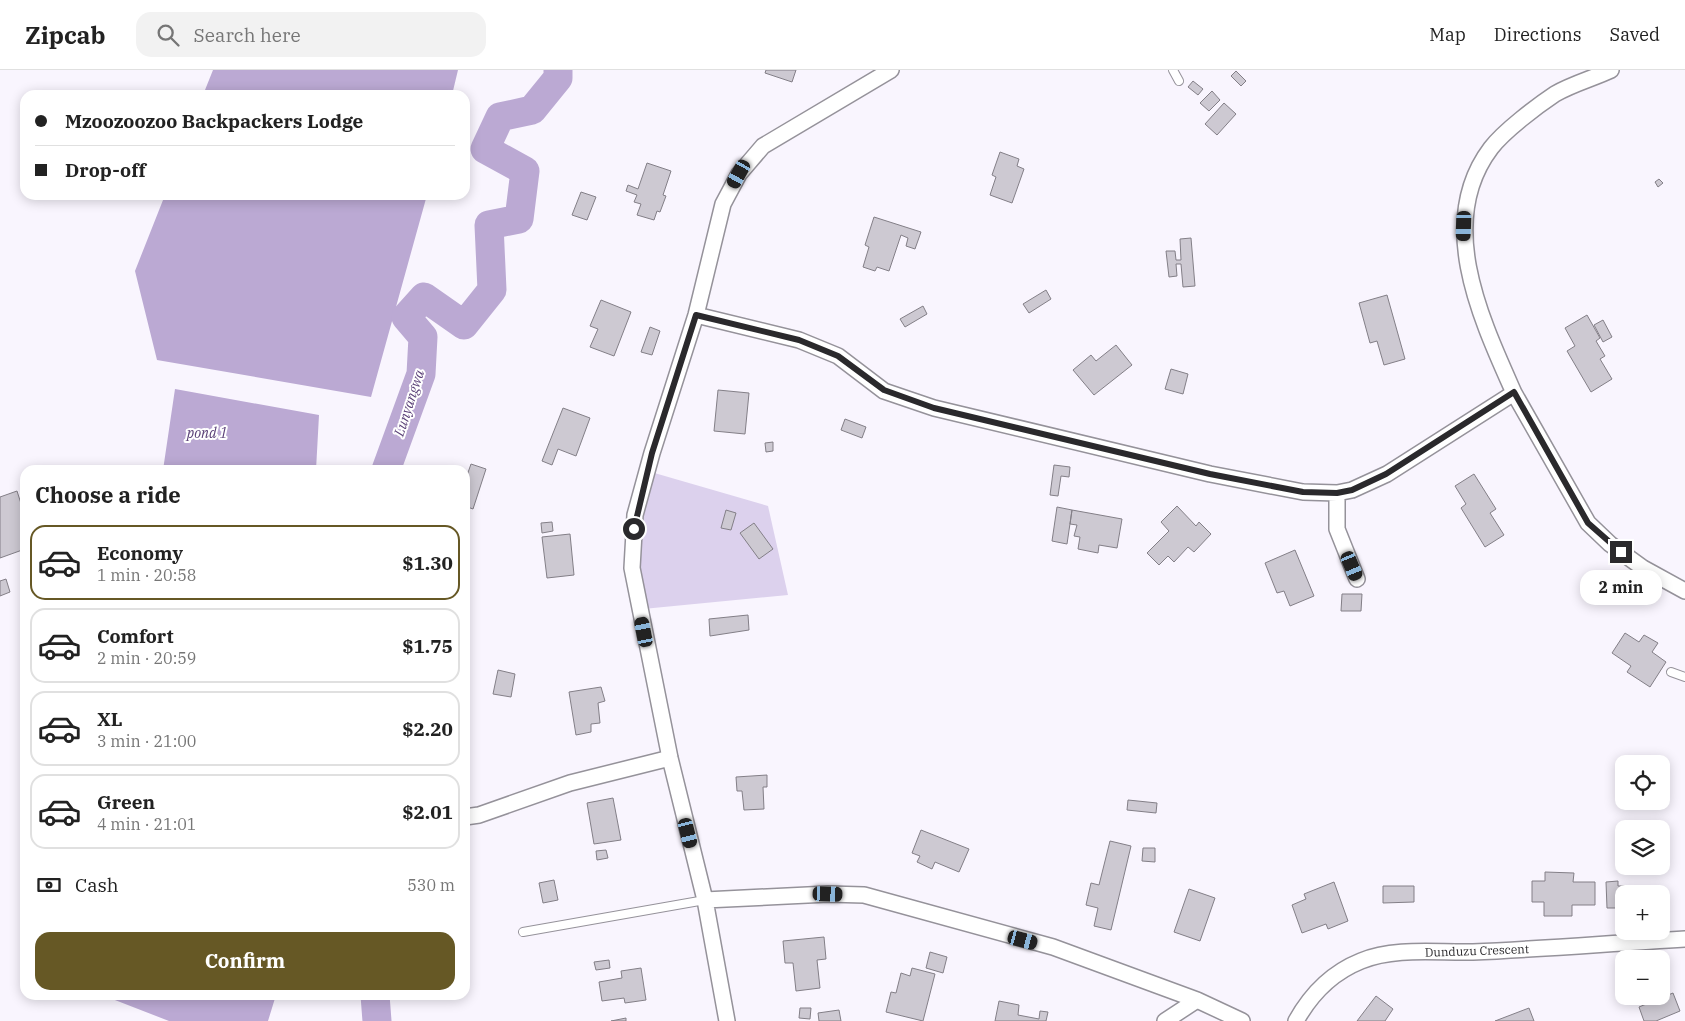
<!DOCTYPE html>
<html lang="en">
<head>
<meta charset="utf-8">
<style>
	:root { --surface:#fff; --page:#f2f2f2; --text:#222; --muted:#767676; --line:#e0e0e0; --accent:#665825 }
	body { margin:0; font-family:"IBM Plex Serif",serif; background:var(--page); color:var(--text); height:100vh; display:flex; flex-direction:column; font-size:19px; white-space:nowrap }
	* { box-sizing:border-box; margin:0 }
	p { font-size:16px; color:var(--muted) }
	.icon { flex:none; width:28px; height:28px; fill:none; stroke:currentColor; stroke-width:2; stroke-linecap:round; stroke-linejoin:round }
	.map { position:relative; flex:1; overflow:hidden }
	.drawer { position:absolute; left:20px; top:395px; width:450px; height:535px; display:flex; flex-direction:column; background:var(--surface); border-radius:15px; box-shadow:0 2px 12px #0003 }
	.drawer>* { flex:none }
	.guide { position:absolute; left:20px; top:20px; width:450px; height:110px; border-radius:15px; box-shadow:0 2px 12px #0003; display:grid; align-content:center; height:110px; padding:0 15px; background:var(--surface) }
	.buttons { position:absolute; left:1615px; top:685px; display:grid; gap:10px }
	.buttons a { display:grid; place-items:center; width:55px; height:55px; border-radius:10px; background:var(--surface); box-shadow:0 2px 12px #0003; font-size:25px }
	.end { position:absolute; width:22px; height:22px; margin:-11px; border:6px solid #2a292c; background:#fff; box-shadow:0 0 0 2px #fff }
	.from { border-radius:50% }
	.bubble { position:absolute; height:35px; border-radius:15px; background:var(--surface); box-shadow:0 2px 12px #0003; font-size:16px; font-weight:700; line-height:35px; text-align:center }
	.car { position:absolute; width:15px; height:30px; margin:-15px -8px; border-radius:6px; box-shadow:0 0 4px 1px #0007; background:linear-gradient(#222 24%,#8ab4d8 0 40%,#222 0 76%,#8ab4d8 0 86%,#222 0) }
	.guide b { display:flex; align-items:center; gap:18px; height:48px; font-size:19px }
	.guide b+b { border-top:1px solid var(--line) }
	.guide i { width:12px; height:12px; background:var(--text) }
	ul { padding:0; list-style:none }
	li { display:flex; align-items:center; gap:15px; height:75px; margin:0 10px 8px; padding:0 5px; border:2px solid var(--line); border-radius:15px }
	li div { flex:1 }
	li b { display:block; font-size:19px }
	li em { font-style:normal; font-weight:700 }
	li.selected { border-color:var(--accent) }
	li>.icon { width:45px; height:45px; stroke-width:1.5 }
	h2 { padding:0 15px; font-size:22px; line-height:60px }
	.pay { display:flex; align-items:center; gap:12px; height:55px; padding:0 15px; font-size:19px }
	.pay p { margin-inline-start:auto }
	.primary-button { display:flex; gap:10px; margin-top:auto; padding:10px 15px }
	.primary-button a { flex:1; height:58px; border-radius:15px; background:var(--accent); color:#fff; font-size:20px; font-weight:700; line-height:58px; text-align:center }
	header { display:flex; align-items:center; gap:30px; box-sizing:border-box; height:70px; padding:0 25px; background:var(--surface); border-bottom:1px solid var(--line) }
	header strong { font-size:24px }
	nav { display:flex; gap:28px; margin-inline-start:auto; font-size:18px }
	.search { width:350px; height:45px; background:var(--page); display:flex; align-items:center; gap:12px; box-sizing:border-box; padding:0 18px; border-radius:15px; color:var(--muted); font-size:19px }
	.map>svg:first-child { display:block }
</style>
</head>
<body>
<header>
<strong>Zipcab</strong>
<div class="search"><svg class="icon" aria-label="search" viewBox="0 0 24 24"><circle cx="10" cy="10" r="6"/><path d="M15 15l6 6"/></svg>Search here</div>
<nav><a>Map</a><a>Directions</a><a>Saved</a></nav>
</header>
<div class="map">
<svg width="1685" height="951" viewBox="0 0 1685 951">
	<rect width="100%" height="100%" fill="#f9f5fe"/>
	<path fill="#dcd1ed" d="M651,402l117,34 20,89 -145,14 -8,-49z"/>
	<path fill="#bba9d3" d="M213,0h245l-6,25h-249z
		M165,125h262l-56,202 -214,-37 -22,-89z
		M175,319l144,26 -3,55h-153z
		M102,925h174l-8,26h-99z"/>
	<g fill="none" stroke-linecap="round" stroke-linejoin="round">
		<path stroke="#bba9d3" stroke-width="29" d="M386,400l35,-96 2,-37 -17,-20 18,-20 40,28 28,-35 -3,-65 30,-6 6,-48 -40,-22 15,-32 32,-7 26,-32v-8
			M375,925l2,26"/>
	</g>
	<path fill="#cdc9d2" stroke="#837f87" d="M766,0h30l-4,12 -27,-9z
		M1236,1l10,10 -5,5 -10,-10z
		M1193,11l10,8 -5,6 -10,-8z
		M1212,21l8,9 -11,11 -9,-8z
		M1224,33l12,11 -19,21 -12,-11z
		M1000,82l19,7 -2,7 7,3 -12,34 -22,-8 6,-18 -4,-2z
		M647,93l24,8 -8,24 3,1 -6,16 -3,-1 -3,9 -17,-5 4,-11 -7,-2 3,-7 -11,-4 2,-6 10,4z
		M1659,109l4,4 -5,4 -3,-5z
		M581,122l15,5 -9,23 -15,-5z
		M874,147l47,15 -6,17 -9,-3 2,-8 -7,-3 -12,36 -12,-4 -2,4 -12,-4 6,-20 -4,-2z
		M1191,168l4,48 -12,1 -2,-23h-5l1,12 -8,1 -3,-26h9l1,9h5l-1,-21z
		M1046,220l5,9 -22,14 -6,-9z
		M1387,225l18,64 -21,6 -7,-24 -7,2 -11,-40z
		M601,230l30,12 -17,44 -24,-9 8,-18 -8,-3z
		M923,236l4,8 -22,13 -5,-8z
		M1587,245l13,23 -4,3 9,15 -5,3 12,20 -21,13 -24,-41 8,-5 -10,-18z
		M1603,250l9,17 -9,5 -9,-17z
		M650,257l10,4 -8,24 -11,-3z
		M1116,275l16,20 -38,30 -21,-25 18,-15 5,6z
		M1171,299l17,5 -5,20 -18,-5z
		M718,320l31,3 -4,41 -31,-3z
		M563,338l27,10 -14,38 -18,-7 -6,16 -10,-4z
		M845,349l21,8 -4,11 -21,-8z
		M773,372v9l-7,1 -1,-9z
		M471,394l15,5 -13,40 -8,-3v-25z
		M1054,395l16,2 -1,10 -8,-1 -3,20 -8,-1z
		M1474,404l22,35 -6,4 14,22 -19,12 -24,-39 5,-4 -11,-18z
		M17,421l8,25v33l-25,9v-61z
		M1177,436l19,20 3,-4 12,12 -17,18 -6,-5 -14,15 -6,-6 -9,9 -12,-12 22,-22 -8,-9z
		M1057,437l15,3 -5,34 -15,-3z
		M726,440l10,3 -5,17 -10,-2z
		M1072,440l50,9 -5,29 -18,-3 -1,8 -20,-4 2,-12 -6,-1 3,-11 -7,-1z
		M552,452l1,9 -11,2 -1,-10z
		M754,453l19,26 -14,10 -19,-26z
		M570,464l4,41 -27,3 -5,-41z
		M1295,480l19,46 -24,10 -6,-15 -7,2 -12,-30z
		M6,509l4,13 -10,4v-15z
		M1342,524h20l-1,17h-20z
		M748,545l1,15 -39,6 -1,-17z
		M1625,563l14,9 5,-7 14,8 -6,9 14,10 -16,25 -23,-15 4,-6 -19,-13z
		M498,600l17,4 -4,23 -18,-3z
		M601,617l4,14 -7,2 2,20 -9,1v8l-15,3 -7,-43z
		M767,705v12h-4l1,22 -20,1 -2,-19h-5l-1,-14z
		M613,728l8,42 -27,4 -7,-41z
		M1128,730l29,3 -1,10 -29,-3z
		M921,760l48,19 -10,23 -24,-10 -3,7 -15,-7 3,-6 -8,-3z
		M1110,771l21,5 -20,84 -17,-4 4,-18 -12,-3 5,-22 8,2z
		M1143,778h12v14l-13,-1z
		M606,780l2,8 -11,2 -1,-9z
		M1545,802l29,1 -1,9h22v23h-23v11h-28v-14h-12v-21h13z
		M554,810l4,20 -15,3 -4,-20z
		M1618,811v5h7l-1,13h-5v9h-12l-1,-26z
		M1334,812l14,39 -20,8 -2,-5 -24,9 -10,-28 14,-6 -2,-5z
		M1383,816h31v16l-31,1z
		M1189,819l26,9 -15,43 -26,-9z
		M824,867l2,22 -9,1 3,28 -24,3 -3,-28h-8l-2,-22z
		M930,882l17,5 -4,16 -17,-5z
		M609,890l1,8 -14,2 -2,-8z
		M641,898l5,32 -21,3 -1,-5 -22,3 -3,-19 23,-4 -1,-7z
		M912,898l23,6 -12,47 -37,-9 5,-20 5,1 5,-20 9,3z
		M1673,923l7,18 -24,10h-12l-5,-14z
		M1376,926l17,13 -8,12h-28z
		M999,931l20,4 -1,10 21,4 1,-8 8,1 -2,9h-51z
		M800,938h11l-1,11 -11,-1z
		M1529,938l5,13h-39z
		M839,940l2,11h-22l-1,-8z
		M626,948v3h-15z"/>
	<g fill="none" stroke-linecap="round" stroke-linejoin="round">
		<defs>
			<path id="service" d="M1173,0l6,11
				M1671,602l14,5
				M523,862l182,-32"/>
			<path id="minor" d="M696,245l103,25 39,16 46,35 50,17 276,66 93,18 34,1 15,-3 35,-16 127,-81 74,130 22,21 33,24 42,23
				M1514,323c-33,-74 -79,-171 -23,-245 13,-17 46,-42 64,-54 17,-10 39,-16 56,-24
				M1337,423v36l20,50
				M465,747l14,-2 91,-32 100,-25
				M705,830l123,-6 36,1 189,52 144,53 45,21
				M727,951l-22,-121 -35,-142 -38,-190 3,-53 17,-62 44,-138 27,-111 16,-30 24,-28 128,-76
				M1165,951l32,-21
				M1296,951c15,-27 35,-48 65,-60 34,-14 76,-8 112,-9 71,-3 141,-9 212,-13"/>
		</defs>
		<use href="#service" stroke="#95929a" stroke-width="10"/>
		<use href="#minor" stroke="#95929a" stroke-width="18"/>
		<use href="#service" stroke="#fff" stroke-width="8"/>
		<use href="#minor" stroke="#fff" stroke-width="15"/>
	</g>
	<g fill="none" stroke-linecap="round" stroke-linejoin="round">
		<path stroke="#2a292c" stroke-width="6" d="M634,459l18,-76 44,-138 103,25 39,16 46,34 50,18 276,66 93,18 34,1 15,-3 34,-16 128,-82 74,131 33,29"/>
	</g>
	<g text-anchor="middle" stroke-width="4" stroke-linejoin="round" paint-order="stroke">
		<g font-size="12" fill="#2a292c" stroke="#fff">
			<text transform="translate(1477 881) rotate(-2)" y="4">Dunduzu Crescent</text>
		</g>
		<g font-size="14" font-style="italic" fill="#5a4077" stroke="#fff">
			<text transform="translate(409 333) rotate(-72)" y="5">Lunyangwa</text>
			<text x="207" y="368">pond 1</text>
		</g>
	</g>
</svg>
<div class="buttons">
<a><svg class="icon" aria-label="locate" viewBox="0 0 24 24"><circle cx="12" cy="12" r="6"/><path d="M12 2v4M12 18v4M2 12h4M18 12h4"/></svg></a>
<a><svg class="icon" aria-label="layers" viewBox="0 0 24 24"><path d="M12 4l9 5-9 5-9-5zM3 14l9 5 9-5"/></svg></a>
<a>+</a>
<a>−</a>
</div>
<i class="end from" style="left:634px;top:459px"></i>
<i class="end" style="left:1621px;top:482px"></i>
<div class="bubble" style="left:1580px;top:500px;width:82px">2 min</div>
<i class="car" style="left:739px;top:104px;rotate:209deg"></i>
<i class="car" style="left:1464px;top:156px;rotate:182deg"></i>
<i class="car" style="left:1352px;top:496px;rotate:157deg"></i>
<i class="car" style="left:644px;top:562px;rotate:349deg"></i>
<i class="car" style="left:688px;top:763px;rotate:166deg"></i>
<i class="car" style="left:828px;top:824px;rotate:92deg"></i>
<i class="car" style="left:1023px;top:870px;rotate:105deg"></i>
<div class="guide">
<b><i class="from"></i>Mzoozoozoo Backpackers Lodge</b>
<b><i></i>Drop-off</b>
</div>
<section class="drawer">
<h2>Choose a ride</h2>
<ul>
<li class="selected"><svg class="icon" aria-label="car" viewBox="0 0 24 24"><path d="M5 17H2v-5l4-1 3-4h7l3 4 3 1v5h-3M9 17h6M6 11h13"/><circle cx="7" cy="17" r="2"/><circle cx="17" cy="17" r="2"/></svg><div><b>Economy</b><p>1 min · 20:58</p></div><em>$1.30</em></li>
<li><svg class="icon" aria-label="car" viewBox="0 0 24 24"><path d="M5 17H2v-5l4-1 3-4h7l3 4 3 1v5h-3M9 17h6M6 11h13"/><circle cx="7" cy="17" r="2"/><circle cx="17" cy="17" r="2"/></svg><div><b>Comfort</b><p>2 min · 20:59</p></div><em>$1.75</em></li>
<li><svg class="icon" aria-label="car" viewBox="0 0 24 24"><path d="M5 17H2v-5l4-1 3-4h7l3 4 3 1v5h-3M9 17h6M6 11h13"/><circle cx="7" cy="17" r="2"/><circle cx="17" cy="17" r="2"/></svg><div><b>XL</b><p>3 min · 21:00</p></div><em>$2.20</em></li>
<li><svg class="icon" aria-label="car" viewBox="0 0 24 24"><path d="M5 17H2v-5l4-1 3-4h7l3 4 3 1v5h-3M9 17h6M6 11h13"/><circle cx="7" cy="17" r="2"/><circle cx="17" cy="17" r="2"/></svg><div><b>Green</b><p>4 min · 21:01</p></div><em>$2.01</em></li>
</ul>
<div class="pay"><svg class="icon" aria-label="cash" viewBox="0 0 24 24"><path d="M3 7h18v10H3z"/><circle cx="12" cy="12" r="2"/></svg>Cash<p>530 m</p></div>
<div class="primary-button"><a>Confirm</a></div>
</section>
</div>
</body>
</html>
